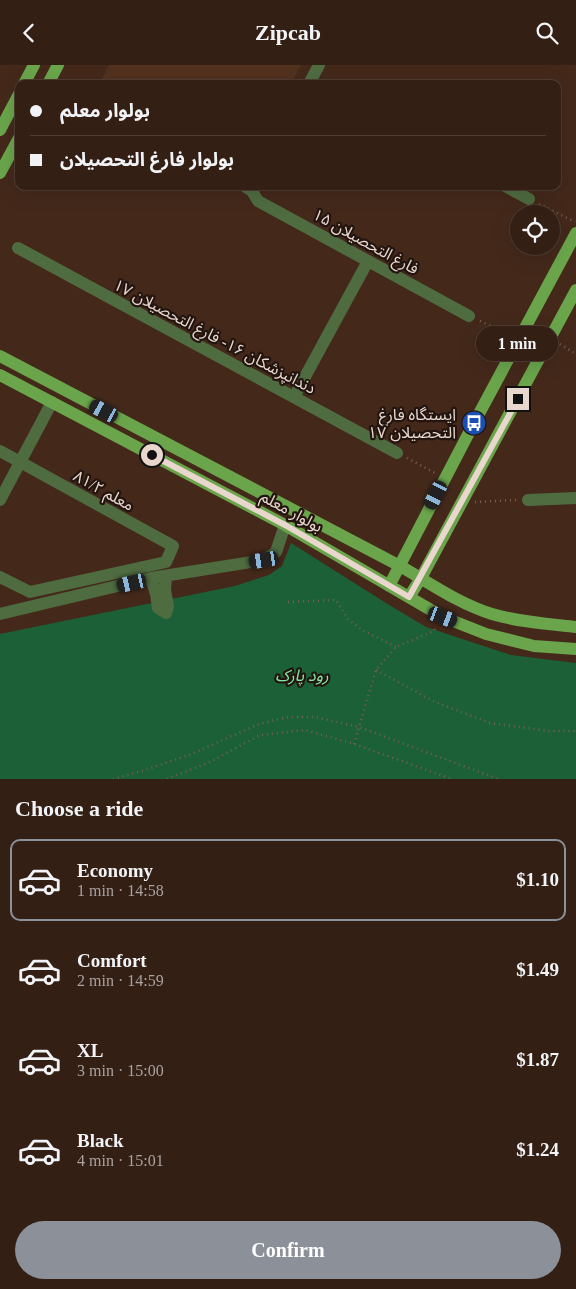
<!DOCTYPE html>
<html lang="en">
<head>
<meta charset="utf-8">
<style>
	:root { --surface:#331f14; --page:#3b271d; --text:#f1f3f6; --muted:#a9a2a0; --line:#4e3d34; --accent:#8c9099 }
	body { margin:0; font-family:"Times New Roman","Noto Sans Arabic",serif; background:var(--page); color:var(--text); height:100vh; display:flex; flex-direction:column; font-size:19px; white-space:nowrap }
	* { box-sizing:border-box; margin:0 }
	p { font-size:16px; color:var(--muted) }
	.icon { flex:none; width:28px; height:28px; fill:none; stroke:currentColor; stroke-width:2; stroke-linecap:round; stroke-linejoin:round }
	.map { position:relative; height:714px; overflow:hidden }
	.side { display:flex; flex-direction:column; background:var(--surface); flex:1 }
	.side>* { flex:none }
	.hud { position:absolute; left:15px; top:15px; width:546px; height:110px; border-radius:10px; box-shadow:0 5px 20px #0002,0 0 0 1px var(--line); display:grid; align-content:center; height:110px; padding:0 15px; background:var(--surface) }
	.fabs { position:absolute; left:510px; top:140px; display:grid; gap:10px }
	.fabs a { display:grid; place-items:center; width:50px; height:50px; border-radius:50%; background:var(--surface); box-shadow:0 5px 20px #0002,0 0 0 1px var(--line); font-size:25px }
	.end { position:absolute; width:22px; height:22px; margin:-11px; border:6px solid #e9d7ce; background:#111; box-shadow:0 0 0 2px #111 }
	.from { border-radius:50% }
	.bubble { position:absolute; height:35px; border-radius:18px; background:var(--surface); box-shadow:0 5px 20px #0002,0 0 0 1px var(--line); font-size:16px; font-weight:700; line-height:35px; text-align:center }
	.car { position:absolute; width:15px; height:30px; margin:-15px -8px; border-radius:6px; box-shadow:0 0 4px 1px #0007; background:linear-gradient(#222 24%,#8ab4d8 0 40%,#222 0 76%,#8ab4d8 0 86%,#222 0) }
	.hud b { display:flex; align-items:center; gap:18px; height:48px; font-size:19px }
	.hud b+b { border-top:1px solid var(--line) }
	.hud i { width:12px; height:12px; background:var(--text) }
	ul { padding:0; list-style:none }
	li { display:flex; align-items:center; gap:15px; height:82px; margin:0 10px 8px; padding:0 5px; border:2px solid transparent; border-radius:10px }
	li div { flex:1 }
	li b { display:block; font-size:19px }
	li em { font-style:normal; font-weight:700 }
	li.selected { border-color:var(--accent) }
	li>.icon { width:45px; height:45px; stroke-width:1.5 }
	h2 { padding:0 15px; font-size:22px; line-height:60px }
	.cta { display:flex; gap:10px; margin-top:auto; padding:10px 15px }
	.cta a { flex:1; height:58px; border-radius:30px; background:var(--accent); color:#fff; font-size:20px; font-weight:700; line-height:58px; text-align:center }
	header { display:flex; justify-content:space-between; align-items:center; height:65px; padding:0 15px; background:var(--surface); font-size:22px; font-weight:700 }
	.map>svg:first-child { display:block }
</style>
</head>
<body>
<header><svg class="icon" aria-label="back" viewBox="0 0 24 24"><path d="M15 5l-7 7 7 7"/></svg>Zipcab<svg class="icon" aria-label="search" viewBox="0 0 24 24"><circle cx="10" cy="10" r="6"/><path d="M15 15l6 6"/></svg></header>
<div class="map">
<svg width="576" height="714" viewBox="0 0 576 714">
	<rect width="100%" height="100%" fill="#44291b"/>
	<path fill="#53311f" d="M109,0h192l-10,19h-192z"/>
	<path fill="#1c6038" d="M291,478l95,60 40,24 85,28 65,8v116h-576v-145l235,-48 34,-11 13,-9z"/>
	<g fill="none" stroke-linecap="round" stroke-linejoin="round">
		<path stroke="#786054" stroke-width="2.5" stroke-dasharray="1 4" stroke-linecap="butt" d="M539,139l36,18
			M480,256l29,13
			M560,279l16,10
			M407,393l28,15
			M475,437l42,-2
			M288,537l48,-2 12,19 14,11 34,17
			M376,605l57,31 57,22 59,8h27
			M354,679l22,-74 20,-23 38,-16 2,-4
			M113,714l29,-8 47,-16 70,-31 29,-7h27l44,10 139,52
			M167,714l43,-17 50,-27 45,-5 49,14 98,35"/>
		<path stroke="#4f6c41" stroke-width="12" d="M309,19l10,-19
			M244,121l8,5 6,10 211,115
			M505,121l24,13
			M18,183l379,205
			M294,332l74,-136
			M0,386l173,95 -7,16 -136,30 -30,-15
			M0,435l52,-98
			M528,435l48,-2
			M151,513l5,16 2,14 8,5 2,-7 -3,-16 1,-14
			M0,549l151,-36 113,-18 12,-8 9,-27"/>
		<path stroke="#6aa54b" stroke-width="12" d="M24,19l10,-19
			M48,19l10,-19
			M0,65l19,-36
			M0,108l19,-35
			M0,291l400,210c30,17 59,38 92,48 27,8 57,10 84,13
			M0,310l285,150 158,92 43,17 48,12 42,3
			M389,521l85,-163 102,-190
			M409,532l12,-19 155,-288"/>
	</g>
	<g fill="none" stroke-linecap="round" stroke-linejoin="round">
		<path stroke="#e9d7ce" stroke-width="6" d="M152,390l133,70 124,72 109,-198"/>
	</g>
	<defs>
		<symbol id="bus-disc" viewBox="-11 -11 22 22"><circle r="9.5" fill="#1a4fb4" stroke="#22150f"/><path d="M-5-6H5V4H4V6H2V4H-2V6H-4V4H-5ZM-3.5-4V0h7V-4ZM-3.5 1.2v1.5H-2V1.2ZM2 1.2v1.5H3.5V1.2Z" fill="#fff"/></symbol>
	</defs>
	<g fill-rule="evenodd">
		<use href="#bus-disc" x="460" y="344" width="28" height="28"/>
	</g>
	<g text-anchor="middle" stroke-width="4.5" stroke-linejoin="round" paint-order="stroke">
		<g font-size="16" fill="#e9d7ce" stroke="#22150f">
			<text transform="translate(366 176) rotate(29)" y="6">فارغ التحصیلان ۱۵</text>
			<text transform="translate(215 271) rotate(28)" y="6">دندانپزشکان ۱۶- فارغ التحصیلان ۱۷</text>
			<text transform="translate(104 425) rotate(29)" y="6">معلم ۸۱/۲</text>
			<text transform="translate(292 446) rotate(29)" y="6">بولوار معلم</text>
		</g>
		<g font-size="16" fill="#e9d7ce" stroke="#22150f" text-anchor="end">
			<text x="456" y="355">ایستگاه فارغ<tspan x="456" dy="18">التحصیلان ۱۷</tspan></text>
		</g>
		<g font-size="16" font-style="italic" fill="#84e7a5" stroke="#22150f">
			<text x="302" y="616">رود پارک</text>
		</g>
	</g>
</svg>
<div class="fabs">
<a><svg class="icon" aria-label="locate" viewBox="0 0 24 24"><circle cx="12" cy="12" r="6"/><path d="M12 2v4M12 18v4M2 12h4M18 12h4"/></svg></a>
</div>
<i class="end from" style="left:152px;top:390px"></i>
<i class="end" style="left:518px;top:334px"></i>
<div class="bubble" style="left:476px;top:261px;width:82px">1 min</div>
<i class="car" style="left:104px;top:346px;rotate:298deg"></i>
<i class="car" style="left:436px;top:430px;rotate:207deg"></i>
<i class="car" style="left:264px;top:495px;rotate:261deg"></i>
<i class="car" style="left:132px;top:518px;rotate:257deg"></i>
<i class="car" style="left:443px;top:552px;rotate:111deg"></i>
<div class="hud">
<b><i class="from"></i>بولوار معلم</b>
<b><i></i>بولوار فارغ التحصیلان</b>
</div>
</div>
<section class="side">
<h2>Choose a ride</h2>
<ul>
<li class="selected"><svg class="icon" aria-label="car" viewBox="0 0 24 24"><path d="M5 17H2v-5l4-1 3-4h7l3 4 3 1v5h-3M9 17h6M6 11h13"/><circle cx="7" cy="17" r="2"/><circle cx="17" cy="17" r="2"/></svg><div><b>Economy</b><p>1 min · 14:58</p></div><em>$1.10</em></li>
<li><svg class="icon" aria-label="car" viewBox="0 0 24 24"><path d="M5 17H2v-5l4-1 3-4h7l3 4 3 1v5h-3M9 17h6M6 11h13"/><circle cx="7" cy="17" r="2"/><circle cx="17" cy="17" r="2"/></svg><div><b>Comfort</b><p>2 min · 14:59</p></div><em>$1.49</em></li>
<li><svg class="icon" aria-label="car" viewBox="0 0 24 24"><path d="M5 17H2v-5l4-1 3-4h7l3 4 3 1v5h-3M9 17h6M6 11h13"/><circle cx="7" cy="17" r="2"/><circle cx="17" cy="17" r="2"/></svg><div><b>XL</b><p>3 min · 15:00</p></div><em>$1.87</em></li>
<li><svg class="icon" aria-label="car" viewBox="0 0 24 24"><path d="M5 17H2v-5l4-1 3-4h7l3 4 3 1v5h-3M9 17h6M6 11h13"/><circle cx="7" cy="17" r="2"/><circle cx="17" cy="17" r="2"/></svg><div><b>Black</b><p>4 min · 15:01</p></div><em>$1.24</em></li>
</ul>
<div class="cta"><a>Confirm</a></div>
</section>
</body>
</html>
